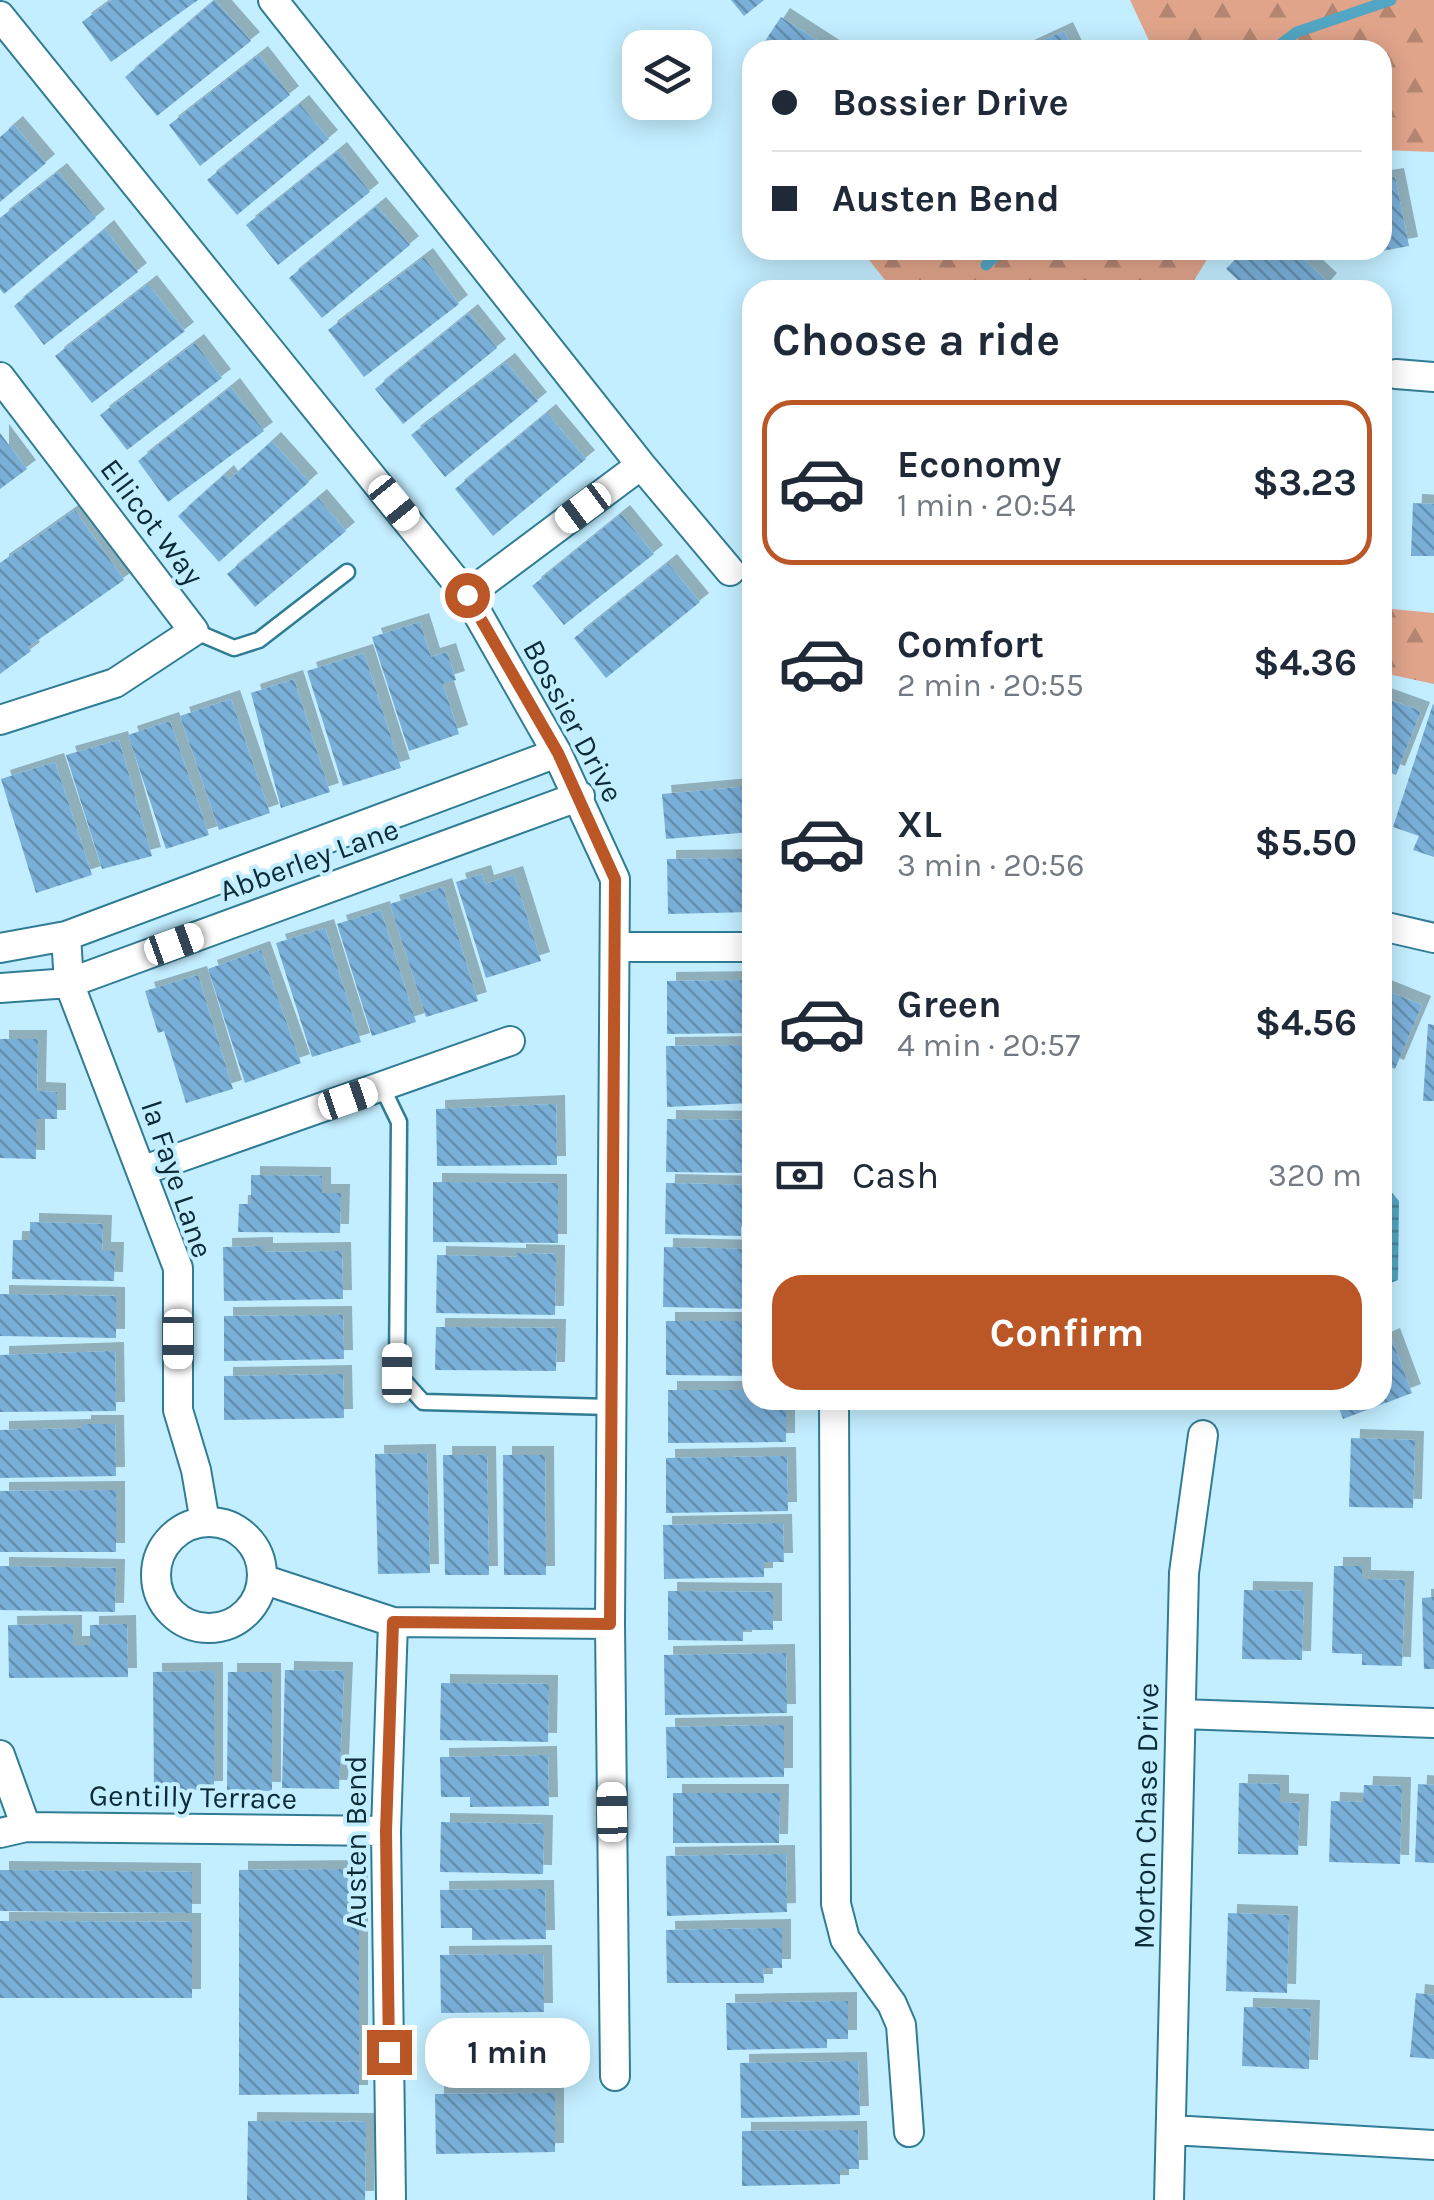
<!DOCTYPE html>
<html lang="en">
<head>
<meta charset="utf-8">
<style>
	:root { --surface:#fff; --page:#f2f2f3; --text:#1f2937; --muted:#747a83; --line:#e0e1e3; --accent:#bb5626 }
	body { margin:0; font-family:Karla,sans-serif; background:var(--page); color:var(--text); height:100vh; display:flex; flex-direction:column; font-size:38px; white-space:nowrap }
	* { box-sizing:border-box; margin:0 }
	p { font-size:32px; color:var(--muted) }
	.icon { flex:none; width:55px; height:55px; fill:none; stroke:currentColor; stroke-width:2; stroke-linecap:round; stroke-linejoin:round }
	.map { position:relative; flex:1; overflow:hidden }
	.sheet { position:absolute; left:742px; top:280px; width:650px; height:1130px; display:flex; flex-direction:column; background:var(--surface); border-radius:30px; box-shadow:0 5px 25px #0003 }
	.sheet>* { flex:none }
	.banner { position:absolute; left:742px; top:40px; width:650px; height:220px; border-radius:30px; box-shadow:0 5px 25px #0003; display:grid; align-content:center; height:220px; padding:0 30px; background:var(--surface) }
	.fabs { position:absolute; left:622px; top:30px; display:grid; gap:20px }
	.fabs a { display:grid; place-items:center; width:90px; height:90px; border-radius:20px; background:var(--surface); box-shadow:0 5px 25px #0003; font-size:50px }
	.end { position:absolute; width:45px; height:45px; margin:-22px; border:12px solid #bb5626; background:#fff; box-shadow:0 0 0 5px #fff }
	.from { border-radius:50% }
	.bubble { position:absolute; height:70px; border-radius:30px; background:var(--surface); box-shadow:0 5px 25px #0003; font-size:32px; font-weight:700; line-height:70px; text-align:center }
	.car { position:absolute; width:30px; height:60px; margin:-30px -15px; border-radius:12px; box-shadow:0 0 8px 2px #0007; background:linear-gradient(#fff 24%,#345 0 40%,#fff 0 76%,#345 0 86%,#fff 0) }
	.banner b { display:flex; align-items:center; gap:35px; height:95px; font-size:38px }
	.banner b+b { border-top:2px solid var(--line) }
	.banner i { width:25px; height:25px; background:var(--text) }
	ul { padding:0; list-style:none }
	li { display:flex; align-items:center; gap:30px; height:165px; margin:0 20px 15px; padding:0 10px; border:5px solid transparent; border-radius:30px }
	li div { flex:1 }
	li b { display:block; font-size:38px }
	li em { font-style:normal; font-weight:700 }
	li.active { border-color:var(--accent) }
	li>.icon { width:90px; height:90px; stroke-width:1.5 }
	h2 { padding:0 30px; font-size:45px; line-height:120px }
	.pay { display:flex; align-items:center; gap:25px; height:110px; padding:0 30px; font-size:38px }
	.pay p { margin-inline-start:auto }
	.cta { display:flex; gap:20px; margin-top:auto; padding:20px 30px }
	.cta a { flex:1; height:115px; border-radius:30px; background:var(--accent); color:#fff; font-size:40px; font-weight:700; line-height:115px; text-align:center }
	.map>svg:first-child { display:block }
</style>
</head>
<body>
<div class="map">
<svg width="1434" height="2200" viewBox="0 0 1434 2200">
	<defs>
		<pattern id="forest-firs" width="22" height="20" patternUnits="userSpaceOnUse" patternTransform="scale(2.5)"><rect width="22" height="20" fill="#e0a48b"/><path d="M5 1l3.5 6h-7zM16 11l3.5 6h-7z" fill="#b48672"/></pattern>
		<pattern id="water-rules" width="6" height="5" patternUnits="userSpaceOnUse" patternTransform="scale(2.5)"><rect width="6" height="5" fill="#53a6c3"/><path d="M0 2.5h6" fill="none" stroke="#43879f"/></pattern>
		<pattern id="building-back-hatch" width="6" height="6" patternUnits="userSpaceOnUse" patternTransform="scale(2.5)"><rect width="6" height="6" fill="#7aafd8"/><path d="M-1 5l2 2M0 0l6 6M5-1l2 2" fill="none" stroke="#628fb0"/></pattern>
		<filter id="shadow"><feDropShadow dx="9" dy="-9" stdDeviation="0" flood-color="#0004"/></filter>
	</defs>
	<rect width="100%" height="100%" fill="#c3eeff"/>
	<path fill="url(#forest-firs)" d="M1130,0h304v152l-51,-2 -1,-100h-234l4,-3z
		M861,250h352l-25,40h-295z
		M1382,608l52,5v71l-51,-11z"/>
	<path fill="url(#water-rules)" d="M1383,1182l16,19 -1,79 -15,6z"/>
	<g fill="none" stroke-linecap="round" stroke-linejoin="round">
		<path stroke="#53a6c3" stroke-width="11" d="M1273,50l24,-18 94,-32
			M986,265l16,-15"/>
	</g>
	<path fill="url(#building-back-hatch)" filter="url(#shadow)" d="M112,0h86l-87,62 -29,-40z
		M215,0l36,41 -94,75 -32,-39z
		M731,0h33l-20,16z
		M781,17l51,33h-73z
		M1064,31l9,19h-50z
		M259,55l31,40 -90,71 -31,-41z
		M300,104l29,35 -92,76 -30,-35z
		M14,125l32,38 -46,39v-65z
		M338,151l32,41 -92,73 -32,-40z
		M58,172l38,46 -92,76 -4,-5v-71z
		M1395,177l14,69 -27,5v-72z
		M377,206l33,39 -88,73 -33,-40z
		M105,229l33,43 -94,73 -30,-39z
		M1244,250h50l34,32 -7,8h-72l-23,-21z
		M424,257l35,47 -95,73 -36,-47z
		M148,284l37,47 -93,72 -37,-47z
		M469,313l28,35 -94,76 -28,-35z
		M195,343l27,35 -95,72 -27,-35z
		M506,362l32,39 -93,76 -34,-42z
		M231,387l33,44 -96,71 -30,-41z
		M547,413l39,46 -93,77 -38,-47z
		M0,433l27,36 -27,20z
		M272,441l37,41 -90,80 -41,-46 47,-42 4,6z
		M318,498l28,33 -91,76 -28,-33z
		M1413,503l21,1v52h-23z
		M75,510l49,70 -96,67 3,4 -31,23v-111z
		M621,514l33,40 -90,71 -32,-39z
		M668,563l32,39 -94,76 -32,-40z
		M420,622l11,35 16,-5 9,28 -13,4 16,50 -50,17 -37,-114z
		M364,653l37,115 -58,18 -36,-115z
		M294,679l36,113 -49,16 -30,-115z
		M1382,697l39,14 -25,64 -14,-5z
		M231,699l39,114 -51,17 -39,-114z
		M1433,704l1,1v152l-21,-7 6,-14 -26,-9z
		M170,721l39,114 -43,14 -38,-114z
		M119,740l33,116 -50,13 -36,-114z
		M55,762l37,113 -56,18 -35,-114z
		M752,786v46l-86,7 -4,-45z
		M752,858v54l-84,2 -1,-55z
		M482,874l3,10 29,-9 27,86 -55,17 -30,-96z
		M443,887l35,114 -52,16 -36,-113z
		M381,910l35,112 -44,14 -35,-112z
		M325,928l36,114 -49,15 -36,-114z
		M261,950l40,113 -56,20 -37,-114z
		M198,975l35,114 -47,14 -22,-72 -6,2 -13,-42z
		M752,980v53l-85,1v-53z
		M1382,989l40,16 -27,64 -13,-5z
		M1428,1024l6,1v76h-11z
		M0,1039h38l-1,52 20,1v27h-21v40l-36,-1z
		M752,1045v58l-85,4 -1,-61z
		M556,1104l1,61 -120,1 -1,-57z
		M667,1119l85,1v53l-86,-1z
		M251,1175l71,1v17h19l-1,40 -102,-1 1,-28h12z
		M433,1182l125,1v60l-125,-1z
		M666,1183l86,2v40h-11v11l-76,-2z
		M30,1222l73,2 -1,27h13l-1,30 -102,-2 1,-39h17z
		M264,1246v6l78,-1 1,48 -119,2 -1,-54z
		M664,1247l88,2v60l-89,-2z
		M517,1253l39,1 -1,61 -119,-2 1,-58 80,2z
		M0,1294l116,2v42l-116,-2z
		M343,1315l1,44 -120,2v-45z
		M666,1321h86v55l-86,-1z
		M436,1327l121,1 -1,43 -121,-1z
		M1391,1337l21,56 -69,26 -7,-19h46v-59z
		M115,1351l1,60 -116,1v-57z
		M343,1374l1,44 -120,2v-44z
		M668,1390h84v10h34v42l-118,1z
		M82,1424h33l1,52 -116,2v-48l82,-2z
		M1351,1438l64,2 -2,68 -64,-1z
		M427,1453l3,120 -52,1 -3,-120z
		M443,1455h44l2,120h-44z
		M503,1455h42l1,120h-42z
		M787,1456l1,55 -122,2v-55z
		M116,1490v62h-116v-61z
		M783,1523l1,39h-20v15l-100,2 -1,-54z
		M0,1566l116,2 -1,44 -115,-2z
		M1334,1566h28v13l43,1 -3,86 -40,-1v-11l-30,-1z
		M1244,1590l60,1 -2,69 -60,-1z
		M668,1591l105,1v38h-30v11l-75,-1z
		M1434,1597v72h-10l-2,-71z
		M73,1624v21h17v-20l37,-1 1,53 -119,1 -1,-53z
		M786,1653l1,60 -122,2 -1,-60z
		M285,1670l59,1 -5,118 -57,-1z
		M214,1671v119l-60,1 -1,-119z
		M228,1672h44v119l-45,-1z
		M441,1683l108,1 -1,58 -108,-2z
		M784,1725v52l-117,1 -1,-51z
		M548,1755l1,51 -79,1v-10h-29l-1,-40z
		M1239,1783l41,1v18l20,1 -2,52 -60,-1z
		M1418,1784l16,1v78l-19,-1z
		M1364,1785l38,1 -2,78 -71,-2 2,-61 32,1z
		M673,1793h107l-1,50h-106z
		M441,1822l103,2 -1,50 -103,-2z
		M786,1854l1,58 -120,4 -1,-60z
		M359,1869v225l-120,1v-225z
		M0,1870l192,2v41l-192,-2z
		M545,1889l1,50 -74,1v-12h-31l-1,-38z
		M1228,1913l61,2 -2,78 -61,-2z
		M0,1921l192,1v76h-192z
		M782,1928v40h-19l1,15h-97l-1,-53z
		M543,1954l1,58 -103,1 -1,-58z
		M1416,1993l18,2v64l-24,-2z
		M848,2001v38h-21v9l-100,2 -1,-47z
		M1244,2007l67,2 -2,60 -67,-3z
		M440,2028l106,1 -1,50 -73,-1v-10l-32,-1z
		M858,2061l2,54 -119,3 -1,-55z
		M555,2093v59l-119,2 -1,-60z
		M248,2121l118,1 -1,78h-118z
		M858,2130l1,39h-19v15l-98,2v-55z"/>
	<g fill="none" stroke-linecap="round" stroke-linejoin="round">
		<defs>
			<path id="lane" d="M194,631l40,17 25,-8 88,-68
				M382,1087l17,35 -2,251 26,29 187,5"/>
			<path id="street" d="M273,0l368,465 89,106
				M0,16l467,579 90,158 58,126 -5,745 -217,-2
				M1396,374l38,3
				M0,377l194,254 -79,52 -115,37
				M467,595l174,-130
				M1382,926l52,12
				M66,936l3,47 109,285v142l18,60 9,52
				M616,947h136
				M0,948l66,-12 491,-183
				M0,988l69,-5 511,-187
				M144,1170l366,-129
				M834,1400l2,504 9,35 47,65 9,21 8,107
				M156 1575a53 53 0 1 1 106 0a53 53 0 1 1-106 0Z
				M262,1579l131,43 -7,209 5,369
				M610,1624l5,452
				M1181,1714l253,9
				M0,1755l26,72
				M0,1833l26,-6 360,4
				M1171,2130l263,15
				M1169,2200l15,-627 19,-138"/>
		</defs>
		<use href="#lane" stroke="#317c95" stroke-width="19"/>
		<use href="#street" stroke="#317c95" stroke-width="32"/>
		<use href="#lane" stroke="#fff" stroke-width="14"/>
		<use href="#street" stroke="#fff" stroke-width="28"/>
	</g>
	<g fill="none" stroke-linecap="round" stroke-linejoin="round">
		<path stroke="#bb5626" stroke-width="12" d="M389,2052l-3,-220 7,-210 217,2 5,-745 -57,-126 -91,-158"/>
	</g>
	<g text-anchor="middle" stroke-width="8" stroke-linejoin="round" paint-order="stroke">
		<g font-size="30" fill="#0b2b35" stroke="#c3eeff">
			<text transform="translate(152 522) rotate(53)" y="10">Ellicot Way</text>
			<text transform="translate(573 721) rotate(62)" y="10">Bossier Drive</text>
			<text transform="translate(309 860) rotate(-20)" y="10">Abberley Lane</text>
			<text transform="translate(177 1179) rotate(71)" y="10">la Faye Lane</text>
			<text transform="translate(193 1797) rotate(1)" y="10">Gentilly Terrace</text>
			<text transform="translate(1146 1816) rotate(-89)" y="10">Morton Chase Drive</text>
			<text transform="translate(356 1842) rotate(-90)" y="10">Austen Bend</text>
		</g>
	</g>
</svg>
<div class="fabs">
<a><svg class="icon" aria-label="layers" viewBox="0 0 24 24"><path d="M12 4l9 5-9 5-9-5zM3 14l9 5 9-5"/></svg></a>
</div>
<i class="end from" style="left:467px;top:595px"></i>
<i class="end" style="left:389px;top:2052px"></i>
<div class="bubble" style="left:425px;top:2018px;width:165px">1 min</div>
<i class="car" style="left:394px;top:503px;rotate:141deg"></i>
<i class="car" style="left:583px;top:508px;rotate:233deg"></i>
<i class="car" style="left:174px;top:944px;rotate:70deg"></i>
<i class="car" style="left:348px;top:1099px;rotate:71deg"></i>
<i class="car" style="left:178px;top:1339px;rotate:180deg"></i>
<i class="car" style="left:397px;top:1373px;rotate:0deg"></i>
<i class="car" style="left:612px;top:1812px;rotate:359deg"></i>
<div class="banner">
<b><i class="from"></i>Bossier Drive</b>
<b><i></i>Austen Bend</b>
</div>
<section class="sheet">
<h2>Choose a ride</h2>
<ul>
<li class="active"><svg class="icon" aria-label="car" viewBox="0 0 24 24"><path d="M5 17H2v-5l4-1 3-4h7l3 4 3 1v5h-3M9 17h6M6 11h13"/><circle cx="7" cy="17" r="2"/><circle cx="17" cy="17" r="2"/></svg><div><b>Economy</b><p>1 min · 20:54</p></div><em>$3.23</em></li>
<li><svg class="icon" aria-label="car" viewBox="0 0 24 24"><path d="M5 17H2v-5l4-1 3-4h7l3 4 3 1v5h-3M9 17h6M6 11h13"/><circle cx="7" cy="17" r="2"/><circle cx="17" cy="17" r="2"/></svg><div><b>Comfort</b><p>2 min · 20:55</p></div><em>$4.36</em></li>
<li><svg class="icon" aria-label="car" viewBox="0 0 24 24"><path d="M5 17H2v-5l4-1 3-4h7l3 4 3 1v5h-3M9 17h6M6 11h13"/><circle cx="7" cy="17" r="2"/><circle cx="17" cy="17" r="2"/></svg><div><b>XL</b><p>3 min · 20:56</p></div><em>$5.50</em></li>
<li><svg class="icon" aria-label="car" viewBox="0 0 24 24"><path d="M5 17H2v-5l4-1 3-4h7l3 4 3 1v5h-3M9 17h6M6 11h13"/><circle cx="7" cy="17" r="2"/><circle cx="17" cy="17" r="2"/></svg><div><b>Green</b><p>4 min · 20:57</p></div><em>$4.56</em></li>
</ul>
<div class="pay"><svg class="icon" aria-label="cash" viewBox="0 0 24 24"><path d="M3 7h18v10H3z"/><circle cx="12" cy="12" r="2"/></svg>Cash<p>320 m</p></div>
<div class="cta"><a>Confirm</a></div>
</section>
</div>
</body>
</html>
